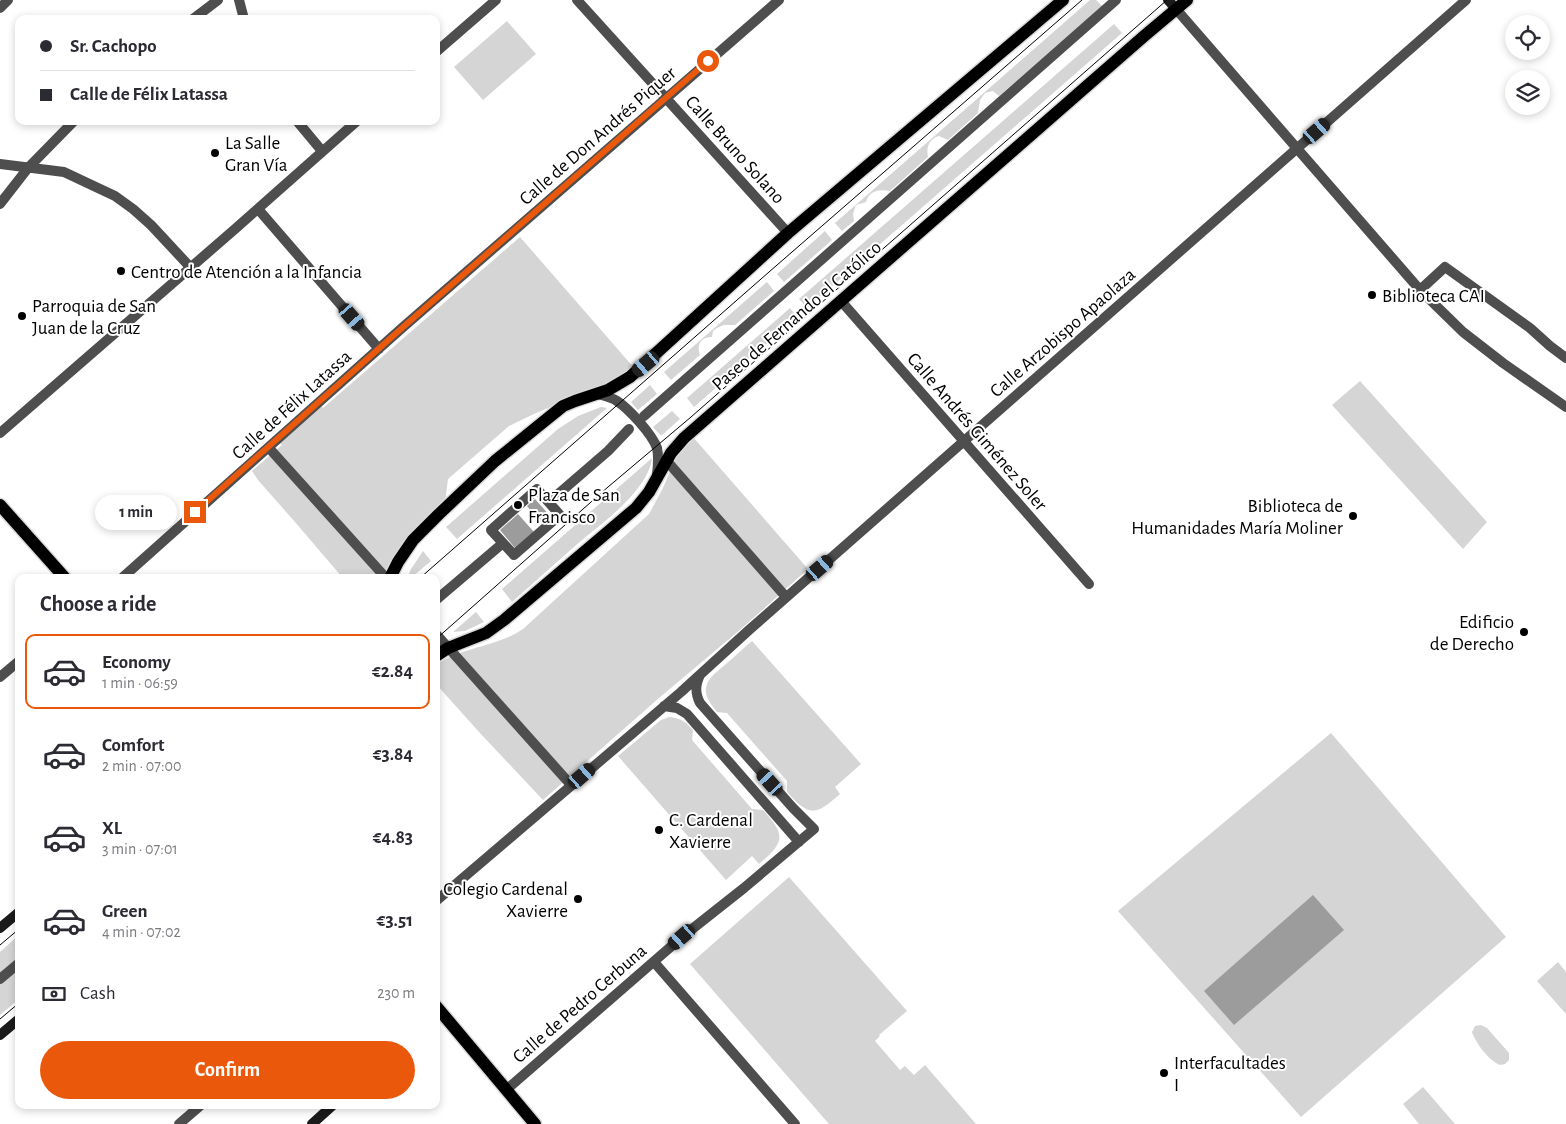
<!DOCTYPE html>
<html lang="en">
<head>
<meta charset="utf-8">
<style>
	:root { --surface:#fff; --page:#f2f2f3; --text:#2b2b33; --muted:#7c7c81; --line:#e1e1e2; --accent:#ea580c }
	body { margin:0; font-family:"Alegreya Sans",sans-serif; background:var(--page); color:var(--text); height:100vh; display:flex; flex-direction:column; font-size:19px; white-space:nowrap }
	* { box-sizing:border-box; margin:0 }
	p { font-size:16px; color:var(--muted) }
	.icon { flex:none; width:28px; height:28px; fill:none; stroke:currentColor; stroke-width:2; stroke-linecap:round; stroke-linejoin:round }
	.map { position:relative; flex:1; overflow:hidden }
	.drawer { position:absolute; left:15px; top:574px; width:425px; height:535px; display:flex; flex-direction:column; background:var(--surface); border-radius:10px; box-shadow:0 2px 8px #0003 }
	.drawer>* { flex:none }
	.guide { position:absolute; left:15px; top:15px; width:425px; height:110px; border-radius:10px; box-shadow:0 2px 8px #0003; display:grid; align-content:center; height:110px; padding:0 25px; background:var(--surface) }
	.fabs { position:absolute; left:1505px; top:15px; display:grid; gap:10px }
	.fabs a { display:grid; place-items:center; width:45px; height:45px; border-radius:50%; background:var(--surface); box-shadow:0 2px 8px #0003; font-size:25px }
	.end { position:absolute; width:22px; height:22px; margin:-11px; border:6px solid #ea580c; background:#fff; box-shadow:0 0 0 2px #fff }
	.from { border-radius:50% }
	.bubble { position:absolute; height:35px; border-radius:18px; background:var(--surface); box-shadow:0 2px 8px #0003; font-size:16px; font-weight:600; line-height:35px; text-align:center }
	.car { position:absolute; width:15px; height:30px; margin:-15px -8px; border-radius:6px; box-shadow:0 0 4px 1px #0007; background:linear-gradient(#222 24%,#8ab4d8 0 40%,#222 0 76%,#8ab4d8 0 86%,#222 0) }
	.guide b { display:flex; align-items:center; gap:18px; height:48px; font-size:19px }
	.guide b+b { border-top:1px solid var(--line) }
	.guide i { width:12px; height:12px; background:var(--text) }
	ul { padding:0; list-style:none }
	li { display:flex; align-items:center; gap:15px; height:75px; margin:0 10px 8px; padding:0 15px; border:2px solid transparent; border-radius:10px }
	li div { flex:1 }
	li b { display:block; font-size:19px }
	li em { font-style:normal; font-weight:600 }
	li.current { border-color:var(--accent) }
	li>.icon { width:45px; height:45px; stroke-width:1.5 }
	h2 { padding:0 25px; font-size:22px; line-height:60px }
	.pay { display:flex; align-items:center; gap:12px; height:55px; padding:0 25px; font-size:19px }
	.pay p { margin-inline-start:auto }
	.button { display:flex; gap:10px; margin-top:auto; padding:10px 25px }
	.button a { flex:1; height:58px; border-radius:30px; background:var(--accent); color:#fff; font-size:20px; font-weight:600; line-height:58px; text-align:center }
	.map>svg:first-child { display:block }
</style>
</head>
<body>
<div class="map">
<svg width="1566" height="1124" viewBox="0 0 1566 1124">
	<rect width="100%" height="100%" fill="#fff"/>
	<path fill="#d5d5d5" d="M1090,0h6l6,6 -103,90 -6,-5 -8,2 -5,7 -2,13 -30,27 -9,-4c-10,3 -13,11 -11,21l-38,34c-11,-2 -21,0 -24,11l-10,3 -3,9 1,7 -12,10 -7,-8z
		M507,21l29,33 -53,46 -29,-33z
		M1114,24l8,9 -315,275 -8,-9z
		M825,231l7,9 -48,42 -7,-8z
		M520,237l115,132 -21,12 -78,32 -27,13 -61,53 -3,24 -59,74h-44l-47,-55 -37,-42 -6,-9 30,-26 -4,-5 40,-37 5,5z
		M767,282l7,9 -39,34h-11l-7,3 -4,3 -1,6c-11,0 -16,8 -12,18l-29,25 -7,-8z
		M790,308l7,9 -103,90 -7,-9z
		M1360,381l127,141 -24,27 -131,-144z
		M650,385l7,9 -19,16 -7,-8z
		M601,407l6,1 -150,131 -11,-12 112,-98 20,-13z
		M672,411l8,8 -19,17 -8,-9z
		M693,437l115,132 -67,60 -82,69 -116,102 -64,-68 -43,-48v-19c26,-18 61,-18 87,-36l126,-115 14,-26 11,-27 12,-18z
		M652,458c-4,34 -53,67 -77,88 -21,19 -42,37 -63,56l-10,-13z
		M423,551l8,10 -19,16h-4l3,-8z
		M476,612l8,10 -19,9 -12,1z
		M752,641l109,123 -26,23 5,7c-24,21 -30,24 -53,-2v-11l-60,-68 -10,-1c-20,-23 -11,-32 9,-48 9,-8 17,-15 26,-23z
		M669,717c11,1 16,4 24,13l-1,10 60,69 11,1c23,25 22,32 -4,54l-7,-8 -26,24 -108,-124 43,-36z
		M1331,733l175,204 -205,180 -183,-206z
		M789,877l118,134 -28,24 1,1 -5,5 25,29 5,-4 9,9 11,-10 51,59h-147l-139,-160z
		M19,935v64l-19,16v-63z
		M1558,962l8,10v42l-29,-33z
		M1481,1025l6,3 22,25v7l-4,4 -5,1c-12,-5 -24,-22 -28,-33l3,-6z
		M1423,1087l32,37h-36l-16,-20z"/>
	<path fill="#9c9c9c" d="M535,499l16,18 -9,7 -15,-18z
		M518,514l16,18 -19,16 -15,-18z
		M1313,895l31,35 -110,95 -30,-34z"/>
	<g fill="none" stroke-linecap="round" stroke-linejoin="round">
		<defs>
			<path id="primary" d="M0,505l65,73
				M390,578l8,-16 15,-22 26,-26 56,-53 68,-55 12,-5 33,-11 22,-13 158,-144 275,-233
				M436,656l12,-8 38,-15 18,-13 132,-112 13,-16 22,-39 13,-15 459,-401 44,-37
				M436,1006l99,118"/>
		</defs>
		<use href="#primary" stroke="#dbdbdb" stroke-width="15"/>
		<path stroke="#4e4e4e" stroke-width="10" d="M644,416l472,-416
			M537,489l23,26 -46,40 -23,-25z
			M549,502l59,-51 21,-22
			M436,600l67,-57
			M0,979l19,-16"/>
		<path stroke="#4e4e4e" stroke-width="10" d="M239,0l5,19
			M577,0l211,233
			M0,8l8,-8
			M1176,9l244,281 43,42 40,31 63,44
			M193,19l25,-19
			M436,52l60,-52
			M297,121l25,30
			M0,164l64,8 51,24 18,13 18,16 40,43
			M0,204l28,-36 46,-47
			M258,209l121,140
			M1420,290l25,-23 85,61 20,18 16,12
			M841,301l248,283
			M598,394c6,2 13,3 19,7 12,8 35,33 40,47 2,9 1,18 0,27
			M0,433l235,-204 122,-108
			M269,448l117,130
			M666,460l120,137
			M122,578l280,-250 377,-328
			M436,634l135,151
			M0,677l19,-16
			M664,706l13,2 10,6 112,128
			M436,901l245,-209 68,-62 717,-630
			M654,962l141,162
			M506,1090l176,-153 62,-49 70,-59 -21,-21 -93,-105c-5,-10 -5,-18 0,-28
			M179,1124l22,-19"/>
		<path stroke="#1b1b1b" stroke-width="10" d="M1168,0l8,9
			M0,928l19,-16
			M0,1035l19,-16
			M312,1124l21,-19"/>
		<use href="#primary" stroke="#000" stroke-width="12"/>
		<path stroke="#000" stroke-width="1" d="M420,578l349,-306 313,-272
			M436,639l172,-152 83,-70 476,-417
			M0,945l19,-16
			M0,1019l19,-16"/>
	</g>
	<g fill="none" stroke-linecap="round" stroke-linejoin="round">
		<path stroke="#ea580c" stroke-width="6" d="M195,512l207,-184 306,-267"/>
	</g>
	<g fill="#000" stroke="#fff" stroke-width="2">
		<circle cx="215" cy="153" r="5"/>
		<circle cx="121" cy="271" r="5"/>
		<circle cx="1372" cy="295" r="5"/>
		<circle cx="22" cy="316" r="5"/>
		<circle cx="518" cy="505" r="5"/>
		<circle cx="1353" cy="516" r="5"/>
		<circle cx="1524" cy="632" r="5"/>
		<circle cx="659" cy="830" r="5"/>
		<circle cx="578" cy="899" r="5"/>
		<circle cx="1164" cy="1073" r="5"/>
	</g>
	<g text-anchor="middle" stroke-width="4" stroke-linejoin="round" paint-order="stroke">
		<g font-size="19" fill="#000" stroke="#fff">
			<text transform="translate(597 135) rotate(-41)" y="7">Calle de Don Andrés Piquer</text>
			<text transform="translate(736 149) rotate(48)" y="7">Calle Bruno Solano</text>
			<text transform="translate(796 315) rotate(-41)" y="7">Paseo de Fernando el Católico</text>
			<text transform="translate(1062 332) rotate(-41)" y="7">Calle Arzobispo Apaolaza</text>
			<text transform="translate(291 404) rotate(-42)" y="7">Calle de Félix Latassa</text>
			<text transform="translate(978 431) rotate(49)" y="7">Calle Andrés Giménez Soler</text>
			<text transform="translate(579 1003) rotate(-41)" y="7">Calle de Pedro Cerbuna</text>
		</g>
		<g font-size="19" fill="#000" stroke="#fff" text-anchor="start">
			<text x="225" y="149">La Salle<tspan x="225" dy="22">Gran Vía</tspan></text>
			<text x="131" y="278">Centro de Atención a la Infancia</text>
			<text x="1382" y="302">Biblioteca CAI</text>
			<text x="32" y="312">Parroquia de San<tspan x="32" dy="22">Juan de la Cruz</tspan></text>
			<text x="528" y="501">Plaza de San<tspan x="528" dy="22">Francisco</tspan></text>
			<text x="1343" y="512" text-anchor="end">Biblioteca de<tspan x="1343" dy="22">Humanidades María Moliner</tspan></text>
			<text x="1514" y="628" text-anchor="end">Edificio<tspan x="1514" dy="22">de Derecho</tspan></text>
			<text x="669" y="826">C. Cardenal<tspan x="669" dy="22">Xavierre</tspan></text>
			<text x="568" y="895" text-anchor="end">Colegio Cardenal<tspan x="568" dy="22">Xavierre</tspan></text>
			<text x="1174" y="1069">Interfacultades<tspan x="1174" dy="22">I</tspan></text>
		</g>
	</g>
</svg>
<div class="fabs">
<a><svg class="icon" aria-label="locate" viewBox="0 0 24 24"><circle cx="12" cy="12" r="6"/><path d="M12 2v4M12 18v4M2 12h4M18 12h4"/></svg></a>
<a><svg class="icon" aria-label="layers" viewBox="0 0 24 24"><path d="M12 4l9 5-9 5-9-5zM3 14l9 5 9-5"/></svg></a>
</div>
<i class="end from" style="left:708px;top:61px"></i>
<i class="end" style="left:195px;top:512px"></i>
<div class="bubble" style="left:95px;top:495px;width:82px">1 min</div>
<i class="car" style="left:1317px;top:131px;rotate:49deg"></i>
<i class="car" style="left:352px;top:317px;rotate:139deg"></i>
<i class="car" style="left:646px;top:364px;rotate:230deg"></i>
<i class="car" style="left:820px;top:568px;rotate:49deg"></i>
<i class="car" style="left:582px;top:776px;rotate:49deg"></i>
<i class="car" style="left:770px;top:782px;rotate:318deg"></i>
<i class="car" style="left:682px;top:937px;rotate:229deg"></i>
<div class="guide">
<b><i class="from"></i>Sr. Cachopo</b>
<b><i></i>Calle de Félix Latassa</b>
</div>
<section class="drawer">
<h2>Choose a ride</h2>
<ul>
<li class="current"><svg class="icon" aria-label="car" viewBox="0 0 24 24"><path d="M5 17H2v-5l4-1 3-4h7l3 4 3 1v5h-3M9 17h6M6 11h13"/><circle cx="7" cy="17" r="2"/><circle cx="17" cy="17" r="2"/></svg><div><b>Economy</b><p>1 min · 06:59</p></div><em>€2.84</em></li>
<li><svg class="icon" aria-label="car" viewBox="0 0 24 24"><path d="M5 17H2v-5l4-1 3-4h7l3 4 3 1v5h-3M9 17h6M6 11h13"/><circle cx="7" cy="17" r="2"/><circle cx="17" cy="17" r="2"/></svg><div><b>Comfort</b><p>2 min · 07:00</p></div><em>€3.84</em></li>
<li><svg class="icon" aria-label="car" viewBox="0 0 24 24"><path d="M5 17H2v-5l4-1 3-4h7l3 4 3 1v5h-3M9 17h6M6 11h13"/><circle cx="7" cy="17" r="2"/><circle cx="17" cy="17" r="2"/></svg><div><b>XL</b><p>3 min · 07:01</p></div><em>€4.83</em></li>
<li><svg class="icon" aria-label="car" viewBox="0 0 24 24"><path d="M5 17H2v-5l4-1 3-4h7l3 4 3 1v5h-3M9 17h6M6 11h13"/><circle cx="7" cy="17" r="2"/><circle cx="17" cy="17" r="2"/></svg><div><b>Green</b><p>4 min · 07:02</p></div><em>€3.51</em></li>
</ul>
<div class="pay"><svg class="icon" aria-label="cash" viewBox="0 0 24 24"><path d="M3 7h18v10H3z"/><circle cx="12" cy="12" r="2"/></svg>Cash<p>230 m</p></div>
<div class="button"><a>Confirm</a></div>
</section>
</div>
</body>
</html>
